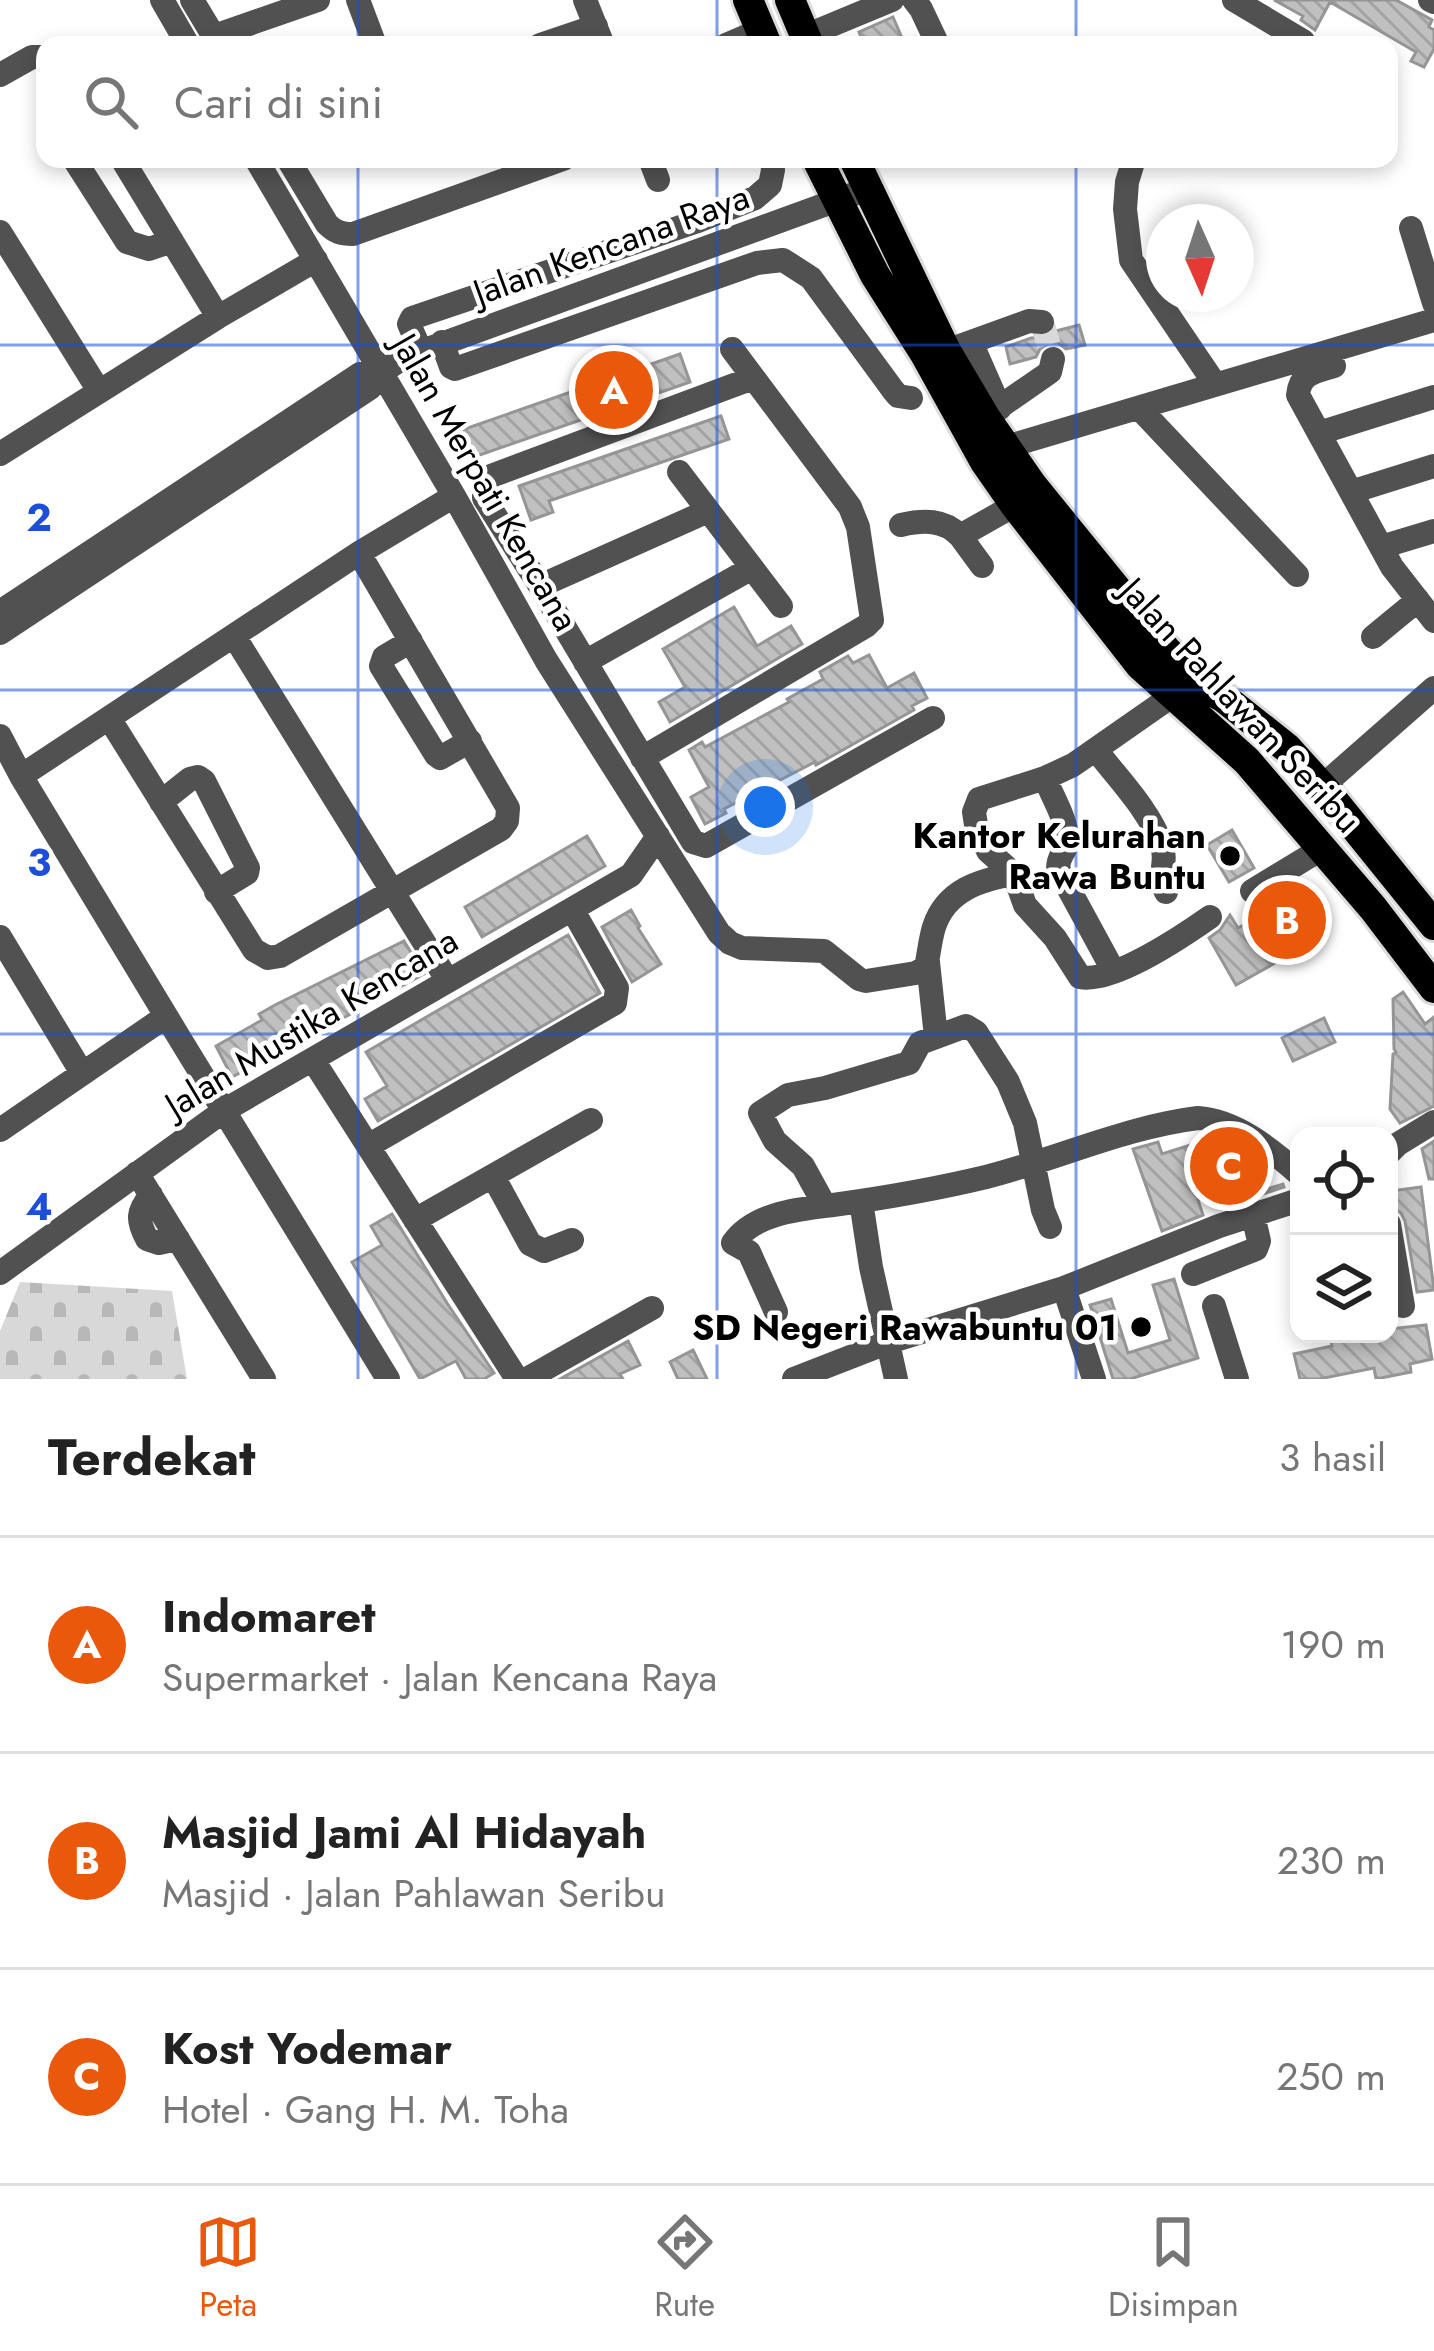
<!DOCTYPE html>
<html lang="id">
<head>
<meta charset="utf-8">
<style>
	:root { --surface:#fff; --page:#f6f6f6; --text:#222; --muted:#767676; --line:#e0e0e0; --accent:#ea580c }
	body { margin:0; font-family:Jost,sans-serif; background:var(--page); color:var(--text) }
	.controls { position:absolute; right:36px; bottom:36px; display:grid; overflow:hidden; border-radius:24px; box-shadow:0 6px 18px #0003 }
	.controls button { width:108px; height:108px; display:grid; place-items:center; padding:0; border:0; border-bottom:3px solid var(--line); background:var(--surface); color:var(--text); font:60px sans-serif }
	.compass { position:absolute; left:1146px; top:204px; width:108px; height:108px; border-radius:50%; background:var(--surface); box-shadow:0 6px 18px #0003; rotate:177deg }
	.you { position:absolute; left:765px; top:807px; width:42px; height:42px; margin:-30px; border:9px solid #fff; border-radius:50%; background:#1a73e8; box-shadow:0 0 0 18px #1a73e833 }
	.badge { display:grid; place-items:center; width:78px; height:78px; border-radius:50%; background:var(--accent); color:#fff; font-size:39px; font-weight:700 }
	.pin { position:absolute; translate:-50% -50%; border:6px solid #fff; box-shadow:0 3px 12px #0006 }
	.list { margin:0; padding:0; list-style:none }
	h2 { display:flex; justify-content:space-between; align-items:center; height:156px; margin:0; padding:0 48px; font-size:51px }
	h2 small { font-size:39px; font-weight:400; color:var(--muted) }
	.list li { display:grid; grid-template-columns:78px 1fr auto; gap:36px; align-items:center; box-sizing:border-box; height:216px; padding:0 48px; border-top:3px solid var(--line) }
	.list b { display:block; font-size:45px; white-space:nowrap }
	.list p { margin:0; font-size:39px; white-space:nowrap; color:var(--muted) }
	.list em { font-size:39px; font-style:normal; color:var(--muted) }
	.icon { flex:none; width:66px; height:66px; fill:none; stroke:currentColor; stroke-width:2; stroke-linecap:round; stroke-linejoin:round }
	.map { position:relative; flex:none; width:1434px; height:1379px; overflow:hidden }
	.search { position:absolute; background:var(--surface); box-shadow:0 6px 18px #0003; left:36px; right:36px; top:36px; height:132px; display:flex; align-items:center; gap:30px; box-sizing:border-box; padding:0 42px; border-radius:24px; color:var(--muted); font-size:45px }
	.sheet { height:804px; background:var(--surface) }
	nav { display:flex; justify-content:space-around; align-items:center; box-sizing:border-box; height:168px; border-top:3px solid var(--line); background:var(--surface); font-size:33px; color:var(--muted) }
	nav a { display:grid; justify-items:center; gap:6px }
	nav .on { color:var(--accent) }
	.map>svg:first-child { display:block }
</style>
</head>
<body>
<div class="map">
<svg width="1434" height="1379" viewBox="0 0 1434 1379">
	<defs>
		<pattern id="cemetery-stones" width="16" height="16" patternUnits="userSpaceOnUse" patternTransform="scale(3)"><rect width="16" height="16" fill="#d8d8d8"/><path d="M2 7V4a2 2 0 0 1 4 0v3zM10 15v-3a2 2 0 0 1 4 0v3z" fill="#b8b8b8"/></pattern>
		<pattern id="building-back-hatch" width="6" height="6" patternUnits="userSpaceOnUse" patternTransform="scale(3)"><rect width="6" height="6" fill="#c0c0c0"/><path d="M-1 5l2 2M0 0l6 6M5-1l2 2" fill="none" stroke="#a3a3a3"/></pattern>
	</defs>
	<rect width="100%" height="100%" fill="#fff"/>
	<!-- cemetery -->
	<path fill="url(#cemetery-stones)" d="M20,1282L172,1291L187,1379H0V1331Z"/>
	<!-- building -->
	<path fill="url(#building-back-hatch)" stroke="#959595" stroke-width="3" d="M1274,0H1396L1432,20L1429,27L1434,30V49L1424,67L1411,61L1416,52L1330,2L1315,30L1301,20L1303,16Z
		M893,17L905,45H864L859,32Z
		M1079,325L1085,345L1066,349L1058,343H1049L1040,349L1036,357L1010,364L1006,347L1031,338L1048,337L1056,331Z
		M680,354L690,382L471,458L462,430Z
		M721,416L729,439L549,501L553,512L531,520L519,486Z
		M734,607L757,646L791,626L802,644L670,722L659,702L685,687L663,649Z
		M869,655L887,688L914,673L927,698L912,706L914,710L816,765L815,762L724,809L726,813L705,824L691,797L709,787L689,750L702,742L705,747L789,702L787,699L823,679L820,672L848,656L853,663Z
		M1232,830L1254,868L1229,882L1207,845Z
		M587,836L605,866L482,937L465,907Z
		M1277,895L1316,904L1306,948L1261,938L1275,963L1236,985L1209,938L1220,930L1230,915L1238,928L1245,924L1257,945L1267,901Z
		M631,910L640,926L638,928L661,964L632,982L602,927Z
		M568,935L600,993L378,1121L365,1099L387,1086L366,1052Z
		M404,941L424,974L400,987L397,983L375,995L356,1006L358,1010L298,1042L297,1039L276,1051L277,1053L232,1077L216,1046L262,1020L259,1014L275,1005Z
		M1403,992L1425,1024L1434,1017V1106L1400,1123L1390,1109L1393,1054L1396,1052L1394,1049L1393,999Z
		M1324,1018L1335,1042L1293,1061L1282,1038Z
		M1213,1138L1216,1148L1232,1145L1245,1196L1283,1184L1284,1187L1232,1204L1222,1167L1195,1174L1202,1199L1198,1200L1203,1215L1162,1231L1133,1149L1158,1142L1162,1154Z
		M1434,1141V1179H1429L1422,1149Z
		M1421,1187L1434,1290L1417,1292L1405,1221L1401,1213L1393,1208L1391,1191Z
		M392,1214L447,1303L494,1373L484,1379H466L456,1361L420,1379L352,1262L382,1245L371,1226Z
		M1174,1279L1198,1358L1130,1379H1113L1090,1305L1111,1299L1128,1353L1170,1340L1153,1285Z
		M1426,1325L1432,1359L1410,1364L1411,1372L1376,1379L1374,1368L1319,1379H1300L1294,1354L1332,1346L1330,1338L1350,1334H1389V1329Z
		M628,1341L640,1365L620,1374L623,1379H560Z
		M693,1350L707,1379H678L670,1362Z"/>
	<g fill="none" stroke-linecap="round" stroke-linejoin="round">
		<!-- minor-tunnel -->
		<path stroke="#d9d9d9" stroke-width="24" stroke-dasharray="24 12" stroke-linecap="butt" d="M1042,322L1053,359"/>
		<defs>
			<path id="major" d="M748,0L767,45
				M790,0L809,45
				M817,159L875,275L925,354L985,462L1015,505L1140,665L1247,761L1373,908L1434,988
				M854,159L946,351L985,417L1032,485L1166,650L1203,686L1224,698L1287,748L1324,789L1434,925"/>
		</defs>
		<!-- major casing -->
		<use href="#major" stroke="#dbdbdb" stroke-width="36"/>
		<!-- minor -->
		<path stroke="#515151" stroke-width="24" d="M162,0L188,45
			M192,0L219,45
			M358,0L375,45
			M585,0L603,45
			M914,0L921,9L938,45
			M1234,0L1303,41
			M1430,0L1434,2
			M214,36L318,0
			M805,36L892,0
			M540,45L596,26
			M726,45L761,30
			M0,75L32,57H45
			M74,159L127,242L149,249L172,241
			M122,159L218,317
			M256,159L454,496L546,660L719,933L730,943L742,948L824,951L859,979L866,981L916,973L926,967C929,954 930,940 934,927C946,890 980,880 1014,874
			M288,159L327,224C335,232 341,234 353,234L563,159
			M650,159L658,180
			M1134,159L1127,182L1125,209L1131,260L1215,384
			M1411,228L1434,303
			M0,232L99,391
			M442,342L451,367L455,369L757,263L783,260L811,278L893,390L898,396L911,398
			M971,342L1000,408
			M420,349L409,324L412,318L695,222L755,198L770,185L773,170L772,159
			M946,351L1029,321L1042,322
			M1334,366C1315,372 1300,373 1298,395L1392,567L1434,621
			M753,378L491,476L484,483V498L540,586L693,842L706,846L933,718
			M1140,409L1297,575
			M985,417L1050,372L1053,359
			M1319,433L1434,397
			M1006,447L1434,320
			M0,454L218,317L316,260
			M679,472L781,606
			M1351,492L1434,466
			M901,525C923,520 944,519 960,536L1015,505
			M960,536L982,566
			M1381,547L1434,531
			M540,586L708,511
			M0,612L360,374L382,372
			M0,633L370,388L382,372L403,358L854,194
			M234,636L448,981
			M1373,637L1418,600
			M411,641L384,657L381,666L436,755L440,758L470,741
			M585,662L752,568
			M1172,696L1073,765L1045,778L979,799L974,812L976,825L988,851L1014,874L1025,905L1055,938L1080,977C1112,984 1183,936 1210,917
			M109,718L254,950L268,958L280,956L501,829L507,821L508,808L359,553
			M0,736L21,776C142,978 265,1178 388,1379
			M1097,751C1119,780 1150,811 1162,846C1168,862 1157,873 1166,892
			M642,758L866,626L872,620L858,527L850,507L732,349
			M21,776L359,553L454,496
			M1045,778C1052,796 1067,820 1067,839C1067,854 1058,853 1058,869L1114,972
			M1324,789L1335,775L1434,688
			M161,802L190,779L198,777L204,781L248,868L247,873L216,892
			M1252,891L1323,848
			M0,937L82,1073
			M928,962L936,1037
			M313,1060L517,1379
			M0,1130L165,1017
			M368,1146L615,1003L617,988L572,909
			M1389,1153L1398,1144L1434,1122
			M137,1173L264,1379
			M493,1176L530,1244L544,1251L572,1240
			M151,1195C137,1212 137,1220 147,1239L159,1243L178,1239
			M861,1201L871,1267L896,1379
			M825,1206L803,1166L775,1141L760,1113L788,1095L825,1088L909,1063L920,1043L966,1026L976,1032L1008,1082L1025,1123L1043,1210L1050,1227
			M415,1220L591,1120
			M1389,1224L1403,1306
			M0,1273L225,1110L631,875L658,836
			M1193,1274L1256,1249L1259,1241L1253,1215
			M1064,1288L1094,1379
			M1214,1306L1237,1379
			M776,1312L749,1252L733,1243C754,1213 799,1209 833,1205C884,1198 936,1189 986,1177C1057,1159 1125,1127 1198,1118C1235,1120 1272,1150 1299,1174
			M527,1379L652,1308
			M794,1379L889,1342L1064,1288L1219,1226L1299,1200"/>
		<!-- major -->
		<use href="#major" stroke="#000" stroke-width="30"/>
	</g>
	<!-- grid -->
	<path fill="none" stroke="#1d4ed8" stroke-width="3" stroke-opacity="0.55" d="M358,0V45M717,0V45M1076,0V45M358,159V1379M717,159V1379M1076,159V1379M0,345H1434M0,690H1434M0,1034H1434"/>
	<!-- markers -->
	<g fill="#000" stroke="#fff" stroke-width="4.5">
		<circle cx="1230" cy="856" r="12"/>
		<circle cx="1141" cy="1327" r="12"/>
	</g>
	<g text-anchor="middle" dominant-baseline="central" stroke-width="9" stroke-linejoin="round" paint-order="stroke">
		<!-- street labels -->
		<g font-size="36" fill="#000" stroke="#fff">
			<text transform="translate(611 244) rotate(-20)">Jalan Kencana Raya</text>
			<text transform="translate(486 482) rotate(60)">Jalan Merpati Kencana</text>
			<text transform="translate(1241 705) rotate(47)">Jalan Pahlawan Seribu</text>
			<text transform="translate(311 1022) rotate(-31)">Jalan Mustika Kencana</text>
		</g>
		<!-- poi labels -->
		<g font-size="36" font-weight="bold" fill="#000" stroke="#fff" text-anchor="end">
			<text x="1206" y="835">Kantor Kelurahan<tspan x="1206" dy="41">Rawa Buntu</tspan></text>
			<text x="1117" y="1327">SD Negeri Rawabuntu 01</text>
		</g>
	</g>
	<g font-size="39" text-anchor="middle" font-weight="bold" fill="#1d4ed8" stroke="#fff" stroke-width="9" stroke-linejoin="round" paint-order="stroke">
		<text x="39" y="531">2</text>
		<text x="39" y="876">3</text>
		<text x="39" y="1220">4</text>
	</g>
</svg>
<div class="controls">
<button><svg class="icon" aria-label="locate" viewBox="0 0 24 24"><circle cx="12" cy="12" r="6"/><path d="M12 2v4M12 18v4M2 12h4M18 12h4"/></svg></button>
<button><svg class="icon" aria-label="layers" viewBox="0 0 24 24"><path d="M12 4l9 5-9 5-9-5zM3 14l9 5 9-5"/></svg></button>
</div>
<svg class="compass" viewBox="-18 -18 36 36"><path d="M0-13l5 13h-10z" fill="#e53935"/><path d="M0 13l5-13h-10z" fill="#767676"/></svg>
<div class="you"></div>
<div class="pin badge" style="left:614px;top:390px">A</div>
<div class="pin badge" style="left:1287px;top:920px">B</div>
<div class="pin badge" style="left:1229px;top:1166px">C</div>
<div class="search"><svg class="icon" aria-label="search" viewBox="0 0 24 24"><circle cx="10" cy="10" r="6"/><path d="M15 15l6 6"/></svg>Cari di sini</div>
</div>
<section class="sheet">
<h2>Terdekat<small>3 hasil</small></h2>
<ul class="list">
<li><span class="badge">A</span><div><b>Indomaret</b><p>Supermarket · Jalan Kencana Raya</p></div><em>190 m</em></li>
<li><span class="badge">B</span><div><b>Masjid Jami Al Hidayah</b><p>Masjid · Jalan Pahlawan Seribu</p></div><em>230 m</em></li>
<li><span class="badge">C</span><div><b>Kost Yodemar</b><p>Hotel · Gang H. M. Toha</p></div><em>250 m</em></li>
</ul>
</section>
<nav>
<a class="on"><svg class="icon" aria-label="map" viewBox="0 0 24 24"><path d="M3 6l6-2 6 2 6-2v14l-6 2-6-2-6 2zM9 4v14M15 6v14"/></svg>Peta</a>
<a><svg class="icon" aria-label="directions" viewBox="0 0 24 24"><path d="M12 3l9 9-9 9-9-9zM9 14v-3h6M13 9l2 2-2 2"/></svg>Rute</a>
<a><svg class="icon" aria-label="saved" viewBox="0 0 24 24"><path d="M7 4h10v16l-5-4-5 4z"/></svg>Disimpan</a>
</nav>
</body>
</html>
